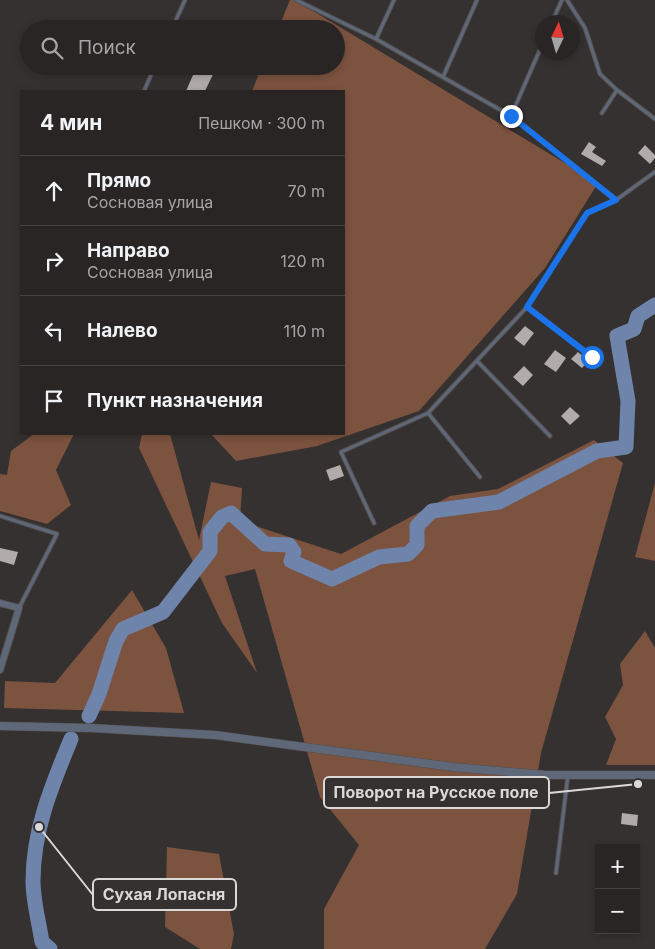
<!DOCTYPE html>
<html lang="ru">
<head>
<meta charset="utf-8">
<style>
	:root { --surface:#282524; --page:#302d2c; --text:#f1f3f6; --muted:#a5a5a6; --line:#444241 }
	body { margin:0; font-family:Inter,sans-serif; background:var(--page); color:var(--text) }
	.controls { position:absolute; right:15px; bottom:15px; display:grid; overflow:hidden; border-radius:0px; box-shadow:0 2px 8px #0003 }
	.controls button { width:45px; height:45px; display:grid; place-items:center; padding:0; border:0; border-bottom:1px solid var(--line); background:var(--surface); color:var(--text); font:25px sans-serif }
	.compass { position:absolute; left:535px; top:15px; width:45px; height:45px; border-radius:50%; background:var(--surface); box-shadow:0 2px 8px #0003; rotate:5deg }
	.stop { position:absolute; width:15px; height:15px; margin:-11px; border:4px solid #1a73e8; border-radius:50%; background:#fff }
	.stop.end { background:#1a73e8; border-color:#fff; box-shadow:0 1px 5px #0008 }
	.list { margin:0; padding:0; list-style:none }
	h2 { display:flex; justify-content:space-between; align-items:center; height:65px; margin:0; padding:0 20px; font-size:21px }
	h2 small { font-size:16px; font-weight:400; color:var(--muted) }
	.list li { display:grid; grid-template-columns:32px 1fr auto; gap:15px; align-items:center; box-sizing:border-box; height:70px; padding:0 20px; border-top:1px solid var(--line) }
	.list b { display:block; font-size:19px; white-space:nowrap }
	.list p { margin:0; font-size:16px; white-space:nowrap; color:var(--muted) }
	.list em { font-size:16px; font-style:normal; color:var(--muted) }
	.icon { flex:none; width:28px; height:28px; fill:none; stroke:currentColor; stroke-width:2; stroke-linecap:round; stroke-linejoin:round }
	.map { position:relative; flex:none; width:655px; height:949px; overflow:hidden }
	.search { position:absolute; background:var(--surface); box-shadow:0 2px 8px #0003; left:20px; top:20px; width:325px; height:55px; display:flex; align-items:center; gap:12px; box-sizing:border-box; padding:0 18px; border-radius:28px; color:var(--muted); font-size:19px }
	.panel { position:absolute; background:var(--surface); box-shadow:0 2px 8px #0003; left:20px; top:90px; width:325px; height:345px; border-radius:0px }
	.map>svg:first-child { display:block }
</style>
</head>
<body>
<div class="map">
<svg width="655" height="949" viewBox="0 0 655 949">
	<rect width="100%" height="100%" fill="#353130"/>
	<!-- forest -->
	<path fill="#7c533f" d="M290,0H295L598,183L545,268L419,411L317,446L236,461L211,434H344V91H252L262,66H336V29H278Z
		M34,434H74L56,470L71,505L47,524L0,511V474L7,475L11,451Z
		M142,434H170L199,540L211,482L242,488L240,521L341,554L450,496L498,489L594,440L623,463L541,753L517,894L485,949H324V909L359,845L320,797L255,569L225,576L257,673L222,623L139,448Z
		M655,483V561L635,557Z
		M132,590L166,648L184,713L4,708L5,681L55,683Z
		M645,631L655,648V765H606L616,739L605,717L623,685L620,664Z
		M167,847L219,854L234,934L231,949H200L165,927Z"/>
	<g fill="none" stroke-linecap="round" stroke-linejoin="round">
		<!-- river -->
		<path stroke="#6f84aa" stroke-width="15" d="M89,716L99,694L116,641L123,629L163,612L210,551V532L222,517L231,513L265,544L289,545L294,552L291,561L332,579L379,557L408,554L417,545V526L432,511L499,502L597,451L626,447L628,401L617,336L634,329L638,316L655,305
			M50,949L42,942C39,922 33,901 33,881C33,830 52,785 71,739"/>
	</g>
	<!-- building -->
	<path fill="#b1acaa" d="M197,66H217L205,91H186Z
		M589,142L596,147L592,152L606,161L602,166L581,154Z
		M645,145L655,155V158L650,164L638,153Z
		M525,326L534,333L524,346L514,338Z
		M555,350L566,358L556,372L544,364Z
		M578,352L588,361L582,368L571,359Z
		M524,366L533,375L523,386L513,377Z
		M570,407L580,416L570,425L561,416Z
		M340,465L344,476L330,481L326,470Z
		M0,548L18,552L14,565L0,561Z
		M622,813L638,815L637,826L621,824Z"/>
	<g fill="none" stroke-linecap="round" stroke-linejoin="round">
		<defs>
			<path id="service" d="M296,0L376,39L511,116L616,200
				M567,0L585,28L600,74L617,90L655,119
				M552,22L562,0
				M172,29L185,0
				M376,39L394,0
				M443,77L477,0
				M144,91L155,66
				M602,113L617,90
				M511,116L542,45
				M527,307L592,357
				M478,362L550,436
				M428,413L480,477
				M0,516L57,534L19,608
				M374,523L341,452L428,413L527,307L587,213L616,200L655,172
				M556,873L568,775"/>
			<path id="minor" d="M0,603L19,608L0,670"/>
			<path id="tertiary" d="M0,726L91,728L215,735L453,767L546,775H655"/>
		</defs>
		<!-- service casing -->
		<use href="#service" stroke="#534f4e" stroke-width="5"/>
		<!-- minor casing -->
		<use href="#minor" stroke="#534f4e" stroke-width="8"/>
		<!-- tertiary casing -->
		<use href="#tertiary" stroke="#534f4e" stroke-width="9"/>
		<!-- service -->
		<use href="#service" stroke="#5f6878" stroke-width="3"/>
		<!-- minor -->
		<use href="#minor" stroke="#5f6878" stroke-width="6"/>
		<!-- tertiary -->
		<use href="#tertiary" stroke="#5f6878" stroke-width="8"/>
	</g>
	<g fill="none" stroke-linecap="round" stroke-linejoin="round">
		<!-- route -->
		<path stroke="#1a73e8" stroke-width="6" d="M511,116L616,200L587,213L527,307L592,357"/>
	</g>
	<!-- callouts -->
	<path fill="none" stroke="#dbd9d8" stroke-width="2" d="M638 784L549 793M39 827L93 895"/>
	<g fill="#dbd9d8" stroke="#353130" stroke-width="2">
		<circle cx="638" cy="784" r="5"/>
		<circle cx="39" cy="827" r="5"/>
	</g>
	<g fill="#353130" stroke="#dbd9d8" stroke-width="2">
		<rect x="324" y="777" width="225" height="31" rx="5"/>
		<rect x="93" y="879" width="143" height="31" rx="5"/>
	</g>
	<g font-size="16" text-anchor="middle" font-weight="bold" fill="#dbd9d8">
		<text x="436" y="798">Поворот на Русское поле</text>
		<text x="164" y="900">Сухая Лопасня</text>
	</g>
</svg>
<div class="controls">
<button>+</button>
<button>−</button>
</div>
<svg class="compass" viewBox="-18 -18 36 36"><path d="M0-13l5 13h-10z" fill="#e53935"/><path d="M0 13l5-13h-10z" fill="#a5a5a6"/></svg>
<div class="stop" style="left:592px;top:357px"></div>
<div class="stop end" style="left:511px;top:116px"></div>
<div class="search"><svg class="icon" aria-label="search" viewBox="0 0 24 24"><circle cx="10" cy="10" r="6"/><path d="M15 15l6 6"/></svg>Поиск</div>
<section class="panel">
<h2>4 мин<small>Пешком · 300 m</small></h2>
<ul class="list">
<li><svg class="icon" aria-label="ahead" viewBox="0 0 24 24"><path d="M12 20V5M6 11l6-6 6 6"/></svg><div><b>Прямо</b><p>Сосновая улица</p></div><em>70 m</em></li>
<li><svg class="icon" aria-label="right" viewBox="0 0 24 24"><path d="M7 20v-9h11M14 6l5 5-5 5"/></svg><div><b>Направо</b><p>Сосновая улица</p></div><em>120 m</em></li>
<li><svg class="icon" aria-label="left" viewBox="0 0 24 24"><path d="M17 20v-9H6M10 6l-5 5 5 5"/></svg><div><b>Налево</b></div><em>110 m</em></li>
<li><svg class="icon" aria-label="arrive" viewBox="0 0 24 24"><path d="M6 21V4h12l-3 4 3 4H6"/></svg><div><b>Пункт назначения</b></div></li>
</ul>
</section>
</div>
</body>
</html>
